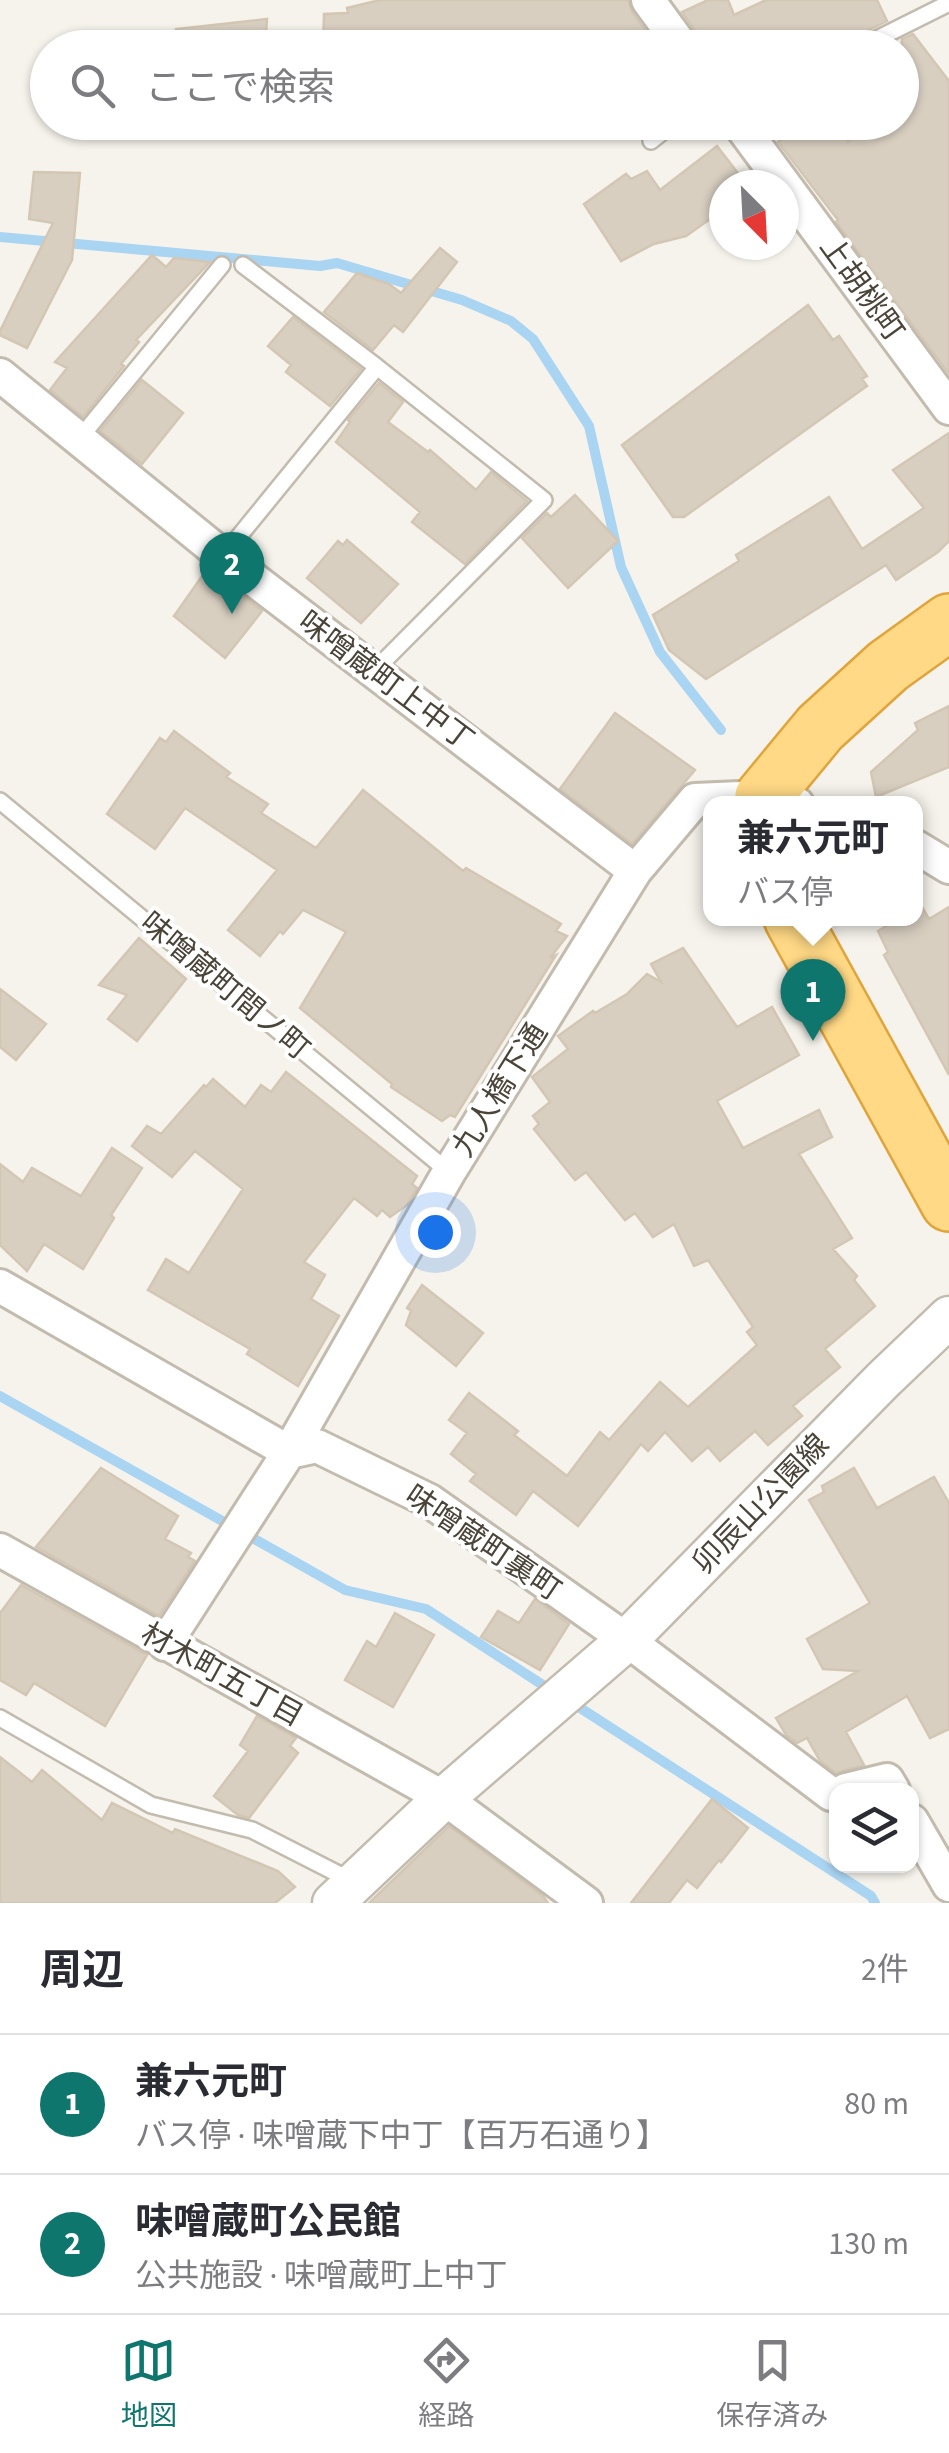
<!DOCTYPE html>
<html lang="ja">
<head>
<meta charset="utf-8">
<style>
	:root { --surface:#fff; --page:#f7f7f7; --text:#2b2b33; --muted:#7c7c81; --line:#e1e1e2; --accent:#0f766e }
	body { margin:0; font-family:"Source Sans 3","Noto Sans JP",sans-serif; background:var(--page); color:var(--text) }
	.controls { position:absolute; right:30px; bottom:30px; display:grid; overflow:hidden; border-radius:20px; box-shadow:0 2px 8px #0004 }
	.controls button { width:90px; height:90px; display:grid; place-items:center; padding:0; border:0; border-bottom:2px solid var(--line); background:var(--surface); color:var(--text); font:50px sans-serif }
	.compass { position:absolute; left:709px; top:170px; width:90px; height:90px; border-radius:50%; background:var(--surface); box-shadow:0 2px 8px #0004; rotate:156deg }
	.you { position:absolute; left:435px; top:1232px; width:35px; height:35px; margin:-25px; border:8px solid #fff; border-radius:50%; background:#1a73e8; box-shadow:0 0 0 15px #1a73e833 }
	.badge { display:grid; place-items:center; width:65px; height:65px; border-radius:50%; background:var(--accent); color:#fff; font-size:32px; font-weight:700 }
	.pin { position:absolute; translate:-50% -82px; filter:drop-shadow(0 2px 5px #0008) }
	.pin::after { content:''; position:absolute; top:52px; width:35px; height:30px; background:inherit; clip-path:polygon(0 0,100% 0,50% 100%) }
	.popup { position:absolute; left:703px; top:796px; width:220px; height:130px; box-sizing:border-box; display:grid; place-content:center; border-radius:20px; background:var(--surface); filter:drop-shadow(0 2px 8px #0005); font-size:32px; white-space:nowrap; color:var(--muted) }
	.popup b { font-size:38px; color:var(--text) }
	.popup::after { content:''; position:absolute; left:50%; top:100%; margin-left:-20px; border:20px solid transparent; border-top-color:var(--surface) }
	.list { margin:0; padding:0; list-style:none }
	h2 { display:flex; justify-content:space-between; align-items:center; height:130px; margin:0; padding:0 40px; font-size:42px }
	h2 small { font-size:32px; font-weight:400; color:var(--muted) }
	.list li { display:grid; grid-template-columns:65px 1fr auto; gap:30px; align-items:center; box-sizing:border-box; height:140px; padding:0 40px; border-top:2px solid var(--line) }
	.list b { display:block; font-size:38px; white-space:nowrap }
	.list p { margin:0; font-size:32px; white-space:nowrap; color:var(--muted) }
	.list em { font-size:32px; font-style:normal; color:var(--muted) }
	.icon { flex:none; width:55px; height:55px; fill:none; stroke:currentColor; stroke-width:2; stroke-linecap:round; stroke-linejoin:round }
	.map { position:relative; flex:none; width:949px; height:1903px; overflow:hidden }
	.search { position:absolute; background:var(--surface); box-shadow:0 2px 8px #0004; left:30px; right:30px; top:30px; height:110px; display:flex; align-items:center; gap:25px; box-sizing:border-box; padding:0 35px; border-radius:55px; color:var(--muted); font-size:38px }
	.sheet { height:410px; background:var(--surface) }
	nav { display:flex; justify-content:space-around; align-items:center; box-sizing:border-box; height:140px; border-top:2px solid var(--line); background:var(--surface); font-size:28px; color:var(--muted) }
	nav a { display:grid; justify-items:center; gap:5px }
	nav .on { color:var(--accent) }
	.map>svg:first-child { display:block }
</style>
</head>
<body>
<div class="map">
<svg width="949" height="1903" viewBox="0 0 949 1903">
	<rect width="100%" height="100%" fill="#f6f3ec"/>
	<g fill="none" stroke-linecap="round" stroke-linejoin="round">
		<!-- stream -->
		<path stroke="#a9d4f2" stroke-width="10" d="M0,237L320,266L337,263L462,300L511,321L533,339L589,426L621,567L660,652L721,730
			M0,1396L345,1590L426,1609L552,1691
			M571,1702L871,1896L875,1903"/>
	</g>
	<!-- building -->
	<path fill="#d8cfc1" stroke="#d3c7b4" stroke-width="2.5" d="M380,0H628L632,12L658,48H323L324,14L348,13L347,8Z
		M708,0H728L734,15L766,0H877L887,21L853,38L848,48H703L699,36L682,12Z
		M267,19L265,48H177L176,29Z
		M913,34L949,81V374L836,222L838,220L778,142L800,122H839L848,142L872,122H902V39Z
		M717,146L747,185H724V209L686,236L654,244L621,261L584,204L626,174L631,179L647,171L660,190Z
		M34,172L80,173L72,260L27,348L0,335V331L53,223L29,219Z
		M440,248L457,262L403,332L394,325L373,350L324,312L357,273L389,284L401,293Z
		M152,255L166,267L174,258L210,262L136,340L139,342L121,364L124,366L83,417L50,390L67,368L55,362Z
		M808,305L833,340L839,336L867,376L862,379L867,386L684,517H673L622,445Z
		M293,317L361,369L330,406L286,372L291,365L268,346Z
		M142,380L183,413L142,464L100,431Z
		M379,383L403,402L388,422L428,452L430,450L476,490L491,472L527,501L465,564L412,522L420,512L336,442L350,422L348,420Z
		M949,433V541L938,552L896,580L886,565L706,679L669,650L653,615L739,561L736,555L829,497L862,549L924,508L893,470Z
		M575,495L618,541L568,588L522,538L547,513L551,517Z
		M347,540L398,584L361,623L307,578L338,541L343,545Z
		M207,569L262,611L225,658L174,616Z
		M949,706V767L876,797L871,772L918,730L915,723Z
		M615,713L695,770L632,844L560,789Z
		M174,731L230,773L226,777L268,804L261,813L316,848L363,790L463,871L466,868L561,924L556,931L567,936L550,958L556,955L455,1117L450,1115L442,1121L391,1087L392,1084L300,1008L346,932L303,910L283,934L280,931L260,956L228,930L277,870L185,808L155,849L107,814L160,738L166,742Z
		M922,907L929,919L949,907V1075L884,955L888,952L878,931L900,918H916V910Z
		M139,938L186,979L137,1041L108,1019L127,995L99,985Z
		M683,948L737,1027L772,1007L799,1055L717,1101L743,1148L819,1110L832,1137L799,1154L852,1238L833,1249L857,1276L854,1280L875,1306L825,1349L840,1367L793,1406L802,1416L768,1445L755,1431L720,1461L708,1447L692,1461L665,1432L648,1451L641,1444L578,1526L533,1491L516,1515L470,1481L476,1474L451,1454L467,1433L449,1420L469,1393L518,1431L514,1435L567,1476L600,1432L609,1440L660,1382L688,1407L757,1345L747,1332L753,1327L708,1260L694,1266L674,1224L653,1237L635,1213L625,1220L586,1172L575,1180L534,1129L539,1124L533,1116L550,1102L532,1077L568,1049L558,1036L593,1011L595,1013L627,994L647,974L661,982L651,964Z
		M0,989L46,1024L16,1060L0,1047Z
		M286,1072L417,1176L412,1184L417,1188L407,1205L390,1217L382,1210L377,1216L354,1198L304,1262L325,1275L311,1299L339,1316L298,1386L247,1354L250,1349L148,1290L166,1259L189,1273L243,1189L195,1151L172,1177L132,1146L147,1126L161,1134L204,1085L206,1087L213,1079L245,1107L261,1085L271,1092Z
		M112,1148L142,1168L111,1215L114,1218L83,1269L44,1244L27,1271L0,1245V1164L23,1182L32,1168L81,1196Z
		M422,1285L483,1333L456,1366L406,1325L411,1311L407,1308Z
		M101,1468L178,1516L165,1539L191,1553L188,1557L195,1561L159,1616L36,1547Z
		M854,1468L877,1508L934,1477L949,1503V1729L930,1738L907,1696L846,1732L864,1765L836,1773L820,1761L807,1738L797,1743L786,1735L776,1718L858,1671L823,1669L807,1639L870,1603L809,1500L824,1492L822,1486Z
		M21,1585L147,1655L105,1726L34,1683L26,1695L0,1680V1613Z
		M535,1599L569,1624L540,1670L481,1637L498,1611L519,1623Z
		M395,1613L434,1635L393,1707L345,1680L367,1641L376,1647Z
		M257,1716L296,1738L290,1746L298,1753L249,1818L238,1815L214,1796L248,1751L240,1745Z
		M0,1757L32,1782L42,1770L102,1820L112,1803L173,1833L175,1829L278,1871L295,1887L275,1903H0Z
		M712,1799L748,1828L721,1862L719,1860L697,1888L687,1880L669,1903H631Z
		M449,1826L543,1896L548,1903H369Z"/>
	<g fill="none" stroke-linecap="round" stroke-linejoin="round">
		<defs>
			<path id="service" d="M859,48L949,3
				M651,141L675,122
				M243,265L377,367
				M79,439L222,265
				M223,556L377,367L544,500L373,672
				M0,801L449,1172
				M0,1718L151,1805L252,1830L352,1881"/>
			<path id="minor" d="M648,0L683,48
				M738,122L949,408
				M0,375L223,556L635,871
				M916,847L949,867
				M0,1286L289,1452L317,1446L430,1501L627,1640L831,1794L836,1793
				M0,1550L444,1798L586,1903
				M165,1644L289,1452L449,1172L635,871L695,800L763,797L797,804
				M846,1790L887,1780L893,1790
				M912,1821L949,1885"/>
			<path id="tertiary" d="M333,1903L444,1798L627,1640L883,1380L949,1317"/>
			<path id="trunk" d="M765,804L763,797L820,728L888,666L949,622
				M792,918L949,1203"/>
		</defs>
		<!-- service casing -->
		<use href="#service" stroke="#c2bbae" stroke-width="20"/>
		<!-- minor casing -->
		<use href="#minor" stroke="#c2bbae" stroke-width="38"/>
		<!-- tertiary casing -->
		<use href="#tertiary" stroke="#c2bbae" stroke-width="45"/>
		<!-- trunk casing -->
		<use href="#trunk" stroke="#e0a43c" stroke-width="60"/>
		<!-- service -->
		<use href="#service" stroke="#fff" stroke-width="15"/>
		<!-- minor -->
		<use href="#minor" stroke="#fff" stroke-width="32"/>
		<!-- tertiary -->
		<use href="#tertiary" stroke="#fff" stroke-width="40"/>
		<!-- trunk -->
		<use href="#trunk" stroke="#ffd985" stroke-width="55"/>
	</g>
	<g text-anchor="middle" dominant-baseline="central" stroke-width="8" stroke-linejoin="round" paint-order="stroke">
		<!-- street labels -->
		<g font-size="30" fill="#4b4439" stroke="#fff">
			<text transform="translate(862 289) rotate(54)">上胡桃町</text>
			<text transform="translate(386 681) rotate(37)">味噌蔵町上中丁</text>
			<text transform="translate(225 986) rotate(40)">味噌蔵町間ノ町</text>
			<text transform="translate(500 1090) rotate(-58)">九人橋下通</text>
			<text transform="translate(761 1504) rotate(-46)">卯辰山公園線</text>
			<text transform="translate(483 1543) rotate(34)">味噌蔵町裏町</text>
			<text transform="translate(222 1675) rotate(29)">材木町五丁目</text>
		</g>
	</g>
</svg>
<div class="controls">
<button><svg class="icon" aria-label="layers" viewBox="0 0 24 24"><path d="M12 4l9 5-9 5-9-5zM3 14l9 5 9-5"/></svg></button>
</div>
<svg class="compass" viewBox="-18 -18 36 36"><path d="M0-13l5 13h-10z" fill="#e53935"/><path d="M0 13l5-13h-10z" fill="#7c7c81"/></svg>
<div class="you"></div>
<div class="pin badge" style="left:813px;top:1041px">1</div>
<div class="popup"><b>兼六元町</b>バス停</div>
<div class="pin badge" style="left:232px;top:614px">2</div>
<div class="search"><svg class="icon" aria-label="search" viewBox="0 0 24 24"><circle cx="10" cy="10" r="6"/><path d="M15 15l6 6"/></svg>ここで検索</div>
</div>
<section class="sheet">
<h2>周辺<small>2件</small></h2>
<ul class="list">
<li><span class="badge">1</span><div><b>兼六元町</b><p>バス停 · 味噌蔵下中丁【百万石通り】</p></div><em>80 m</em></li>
<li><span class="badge">2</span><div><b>味噌蔵町公民館</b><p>公共施設 · 味噌蔵町上中丁</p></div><em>130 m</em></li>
</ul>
</section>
<nav>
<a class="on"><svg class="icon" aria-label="map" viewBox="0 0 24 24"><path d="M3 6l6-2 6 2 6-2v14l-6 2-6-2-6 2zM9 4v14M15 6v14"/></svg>地図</a>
<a><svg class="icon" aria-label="directions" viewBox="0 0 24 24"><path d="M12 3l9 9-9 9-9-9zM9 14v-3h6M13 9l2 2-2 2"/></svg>経路</a>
<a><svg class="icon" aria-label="saved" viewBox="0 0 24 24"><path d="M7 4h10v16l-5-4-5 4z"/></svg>保存済み</a>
</nav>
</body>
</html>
